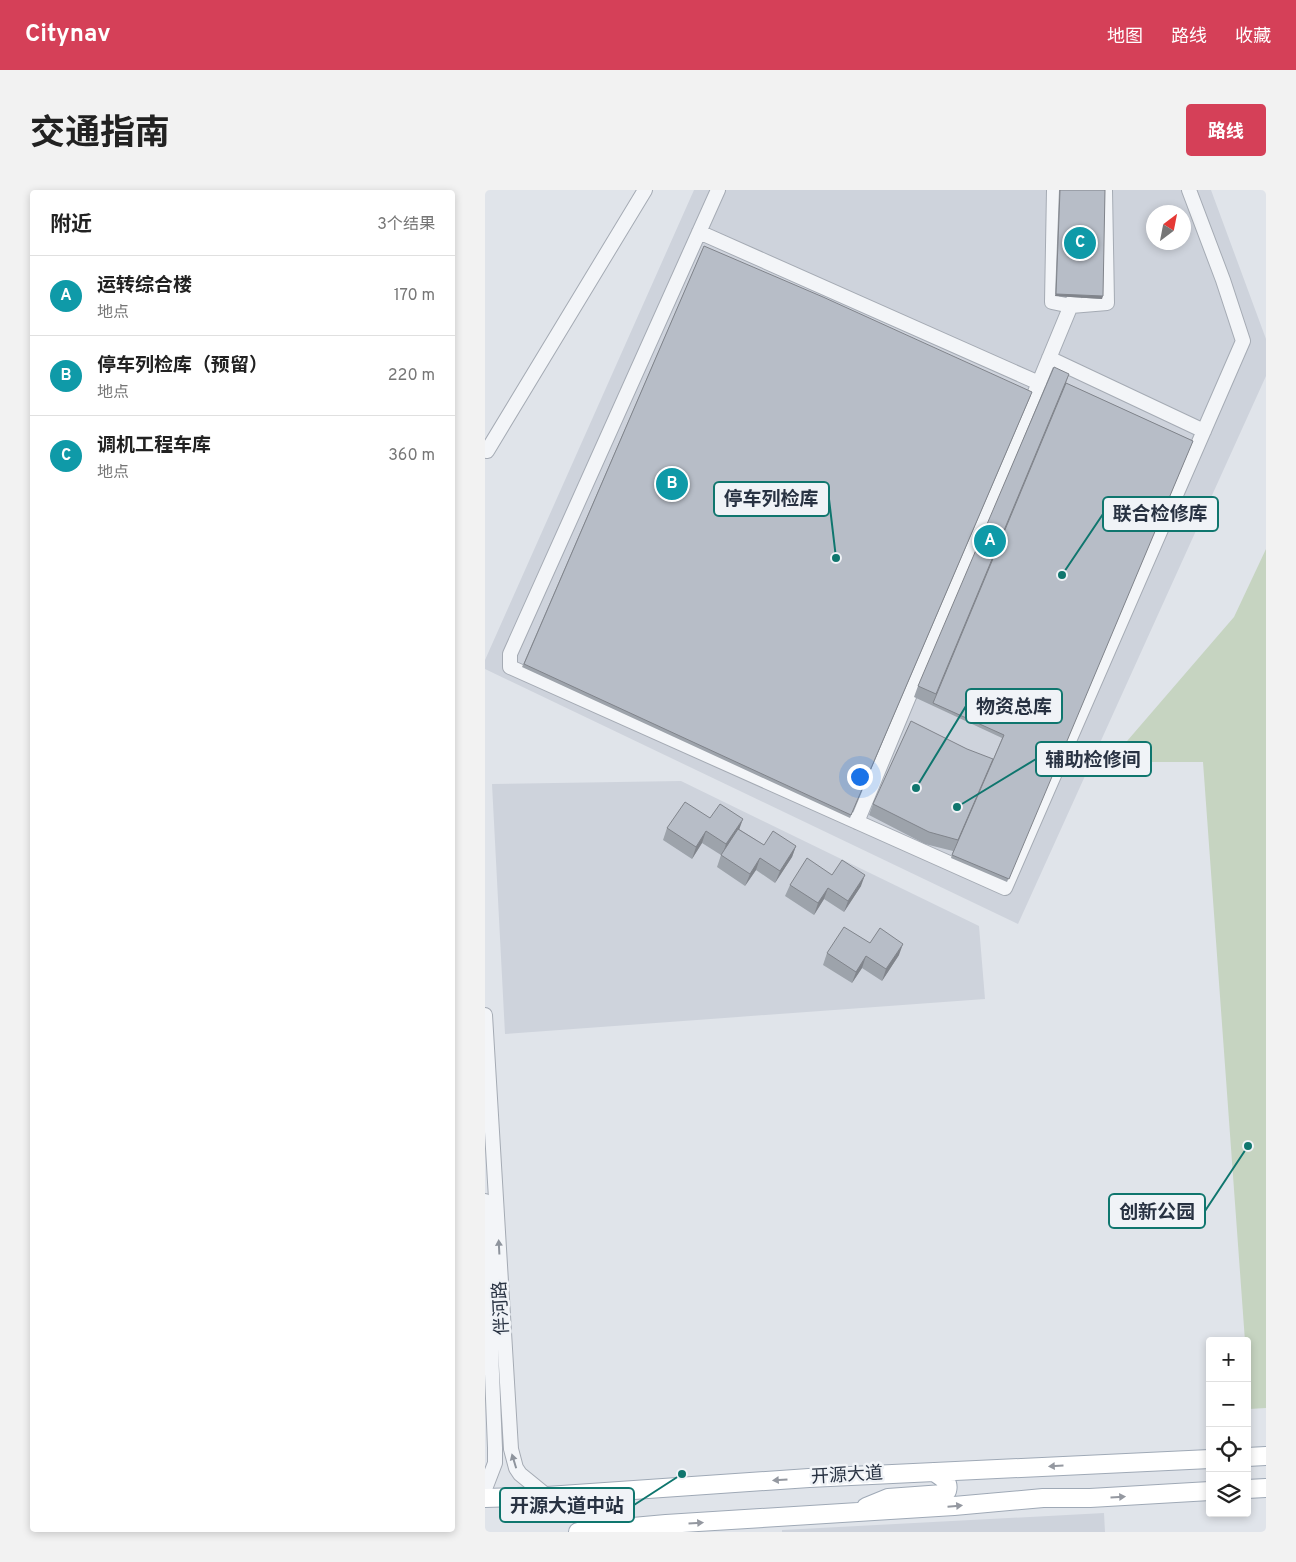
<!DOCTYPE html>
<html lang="zh">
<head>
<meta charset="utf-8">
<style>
	:root { --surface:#fff; --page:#f2f2f2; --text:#222; --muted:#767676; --line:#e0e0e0; --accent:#d54058 }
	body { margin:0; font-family:Overpass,"Noto Sans SC",sans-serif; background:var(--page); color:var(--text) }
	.controls { position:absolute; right:15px; bottom:15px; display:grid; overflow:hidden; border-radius:5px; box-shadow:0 2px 8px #0003 }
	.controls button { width:45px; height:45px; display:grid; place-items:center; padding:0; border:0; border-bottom:1px solid var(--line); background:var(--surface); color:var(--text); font:25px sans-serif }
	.compass { position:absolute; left:661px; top:15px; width:45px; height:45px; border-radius:50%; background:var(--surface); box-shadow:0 2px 8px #0003; rotate:32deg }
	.you { position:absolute; left:374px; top:586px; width:18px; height:18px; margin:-12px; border:4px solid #fff; border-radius:50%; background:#1a73e8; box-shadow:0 0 0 8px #1a73e833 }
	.badge { display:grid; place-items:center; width:32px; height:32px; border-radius:50%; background:var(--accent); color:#fff; font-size:16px; font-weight:700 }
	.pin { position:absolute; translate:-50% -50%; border:2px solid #fff; box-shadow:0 1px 5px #0006 }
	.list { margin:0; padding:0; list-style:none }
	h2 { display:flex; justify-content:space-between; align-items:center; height:65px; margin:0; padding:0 20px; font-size:21px }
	h2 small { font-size:16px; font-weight:400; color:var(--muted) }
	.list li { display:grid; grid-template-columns:32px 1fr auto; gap:15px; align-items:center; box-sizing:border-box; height:80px; padding:0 20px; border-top:1px solid var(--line) }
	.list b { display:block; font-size:19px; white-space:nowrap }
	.list p { margin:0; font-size:16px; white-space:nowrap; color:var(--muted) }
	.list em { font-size:16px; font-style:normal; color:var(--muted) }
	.icon { flex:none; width:28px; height:28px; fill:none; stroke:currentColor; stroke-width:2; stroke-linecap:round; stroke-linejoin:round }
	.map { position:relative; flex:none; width:781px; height:1342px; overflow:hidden; border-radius:5px }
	header { display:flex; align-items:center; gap:30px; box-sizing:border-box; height:70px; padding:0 25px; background:var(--accent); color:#fff }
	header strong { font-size:24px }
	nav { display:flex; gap:28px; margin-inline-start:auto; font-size:18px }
	.intro { display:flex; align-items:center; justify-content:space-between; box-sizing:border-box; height:120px; padding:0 30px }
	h1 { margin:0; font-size:35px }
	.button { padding:12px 22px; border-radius:5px; background:var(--accent); color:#fff; font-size:18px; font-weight:700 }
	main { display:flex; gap:30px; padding:0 30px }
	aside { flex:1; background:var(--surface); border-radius:5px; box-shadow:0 2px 8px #0003 }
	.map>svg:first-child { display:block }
</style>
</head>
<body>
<header>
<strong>Citynav</strong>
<nav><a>地图</a><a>路线</a><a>收藏</a></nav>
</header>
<div class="intro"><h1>交通指南</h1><a class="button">路线</a></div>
<main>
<aside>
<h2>附近<small>3个结果</small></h2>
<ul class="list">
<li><span class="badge" style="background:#0f9aa8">A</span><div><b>运转综合楼</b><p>地点</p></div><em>170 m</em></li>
<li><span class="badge" style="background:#0f9aa8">B</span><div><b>停车列检库（预留）</b><p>地点</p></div><em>220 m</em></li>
<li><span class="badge" style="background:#0f9aa8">C</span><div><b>调机工程车库</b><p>地点</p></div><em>360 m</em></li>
</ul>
</aside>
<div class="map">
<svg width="781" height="1342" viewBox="0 0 781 1342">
	<rect width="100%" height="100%" fill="#e0e4ea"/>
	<!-- built -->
	<path fill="#ced3dc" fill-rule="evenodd" d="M209,0H726L781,149V186L533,734L0,479V470ZM668,22H698V52H668Z
		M196,591L494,736L500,809L20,844L7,594Z
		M619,1323L620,1342H297V1340Z"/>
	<!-- green -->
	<path fill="#c6d4c1" d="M781,359V1218L764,1219L762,1151H760L718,572H624L749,427Z"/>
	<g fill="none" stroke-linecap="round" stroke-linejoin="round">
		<defs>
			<path id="minor" d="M233,0L25,464V477L520,698L758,151L738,90L704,0
				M569,0L567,112L586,116L622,113L620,0
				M214,42L554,193
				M564,168L719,241
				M2,261L160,0
				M372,632L589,108
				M0,825L26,1259L31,1278L35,1284L62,1306
				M0,1011L10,1258V1273L0,1299"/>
			<path id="major" d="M762,1267L781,1266
				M762,1299L781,1298
				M0,1308L62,1306L324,1288L725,1269
				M381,1317L403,1308L458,1304L462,1301C465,1291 456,1287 449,1282
				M93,1342L181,1334L469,1316L558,1308H605L725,1301"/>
		</defs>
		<!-- minor casing -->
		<use href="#minor" stroke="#a5abb4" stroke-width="16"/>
		<!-- major casing -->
		<use href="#major" stroke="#9fa9b6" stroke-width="20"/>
		<!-- minor -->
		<use href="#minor" stroke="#f3f5f8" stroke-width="14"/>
		<!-- major -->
		<use href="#major" stroke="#fff" stroke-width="18"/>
	</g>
	<!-- wall -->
	<path fill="#9da3ab" d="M574,0H620L617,109L570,106Z
		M219,56L546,205L365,628L37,477Z
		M584,184L581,193L708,251L522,692L466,668L468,661L440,654L384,625L388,614L504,579L517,548L429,507L433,496Z
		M225,628L254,639L279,655L311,656L307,667L290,693L271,680L260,696L232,677L236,665L217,653L207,669L178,650L182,638Z
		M347,685L376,696L359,722L339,709L329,725L300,706L305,695Z
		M385,753L414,765L397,791L377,778L367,793L338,775L342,763Z"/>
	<!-- shaded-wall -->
	<path fill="#80848b" d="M571,104L618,106L617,109L570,106Z
		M258,629L254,640L237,666L241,654Z
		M221,641L217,653L207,669L211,657Z
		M311,656L307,667L290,693L295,681Z
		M275,668L271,680L260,696L265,684Z
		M380,685L376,696L359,722L363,711Z
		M343,698L339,709L329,725L333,713Z
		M418,754L414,765L397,791L401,779Z
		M381,766L377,778L367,793L371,782Z"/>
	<!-- building -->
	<path fill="#b7bdc7" stroke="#80848b" d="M575,0H620L618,106L571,104Z
		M219,56L338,107L547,202L366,625L39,474Z
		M569,177L584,184L451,504L433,496Z
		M581,193L708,251L524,689L467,665L519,545L448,513Z
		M426,531L482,559L508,569L473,650L444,642L388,614Z
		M200,612L225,628L235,614L258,629L241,654L221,641L211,657L182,638Z
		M253,639L279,655L288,641L311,656L295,681L275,668L265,684L236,665Z
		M322,668L347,685L357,670L380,685L363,711L343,698L333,713L305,695Z
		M359,737L385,753L395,738L418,754L401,779L381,766L371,782L342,763Z"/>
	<!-- one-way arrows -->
	<defs><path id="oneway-solid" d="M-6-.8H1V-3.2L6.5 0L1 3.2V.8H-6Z" transform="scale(1.25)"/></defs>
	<g fill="#8e949d">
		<use href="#oneway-solid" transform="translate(14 1057) rotate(-93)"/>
		<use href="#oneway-solid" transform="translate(29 1271) rotate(-107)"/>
	</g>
	<g fill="#9498a0">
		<use href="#oneway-solid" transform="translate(571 1276) rotate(177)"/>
		<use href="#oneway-solid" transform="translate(295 1290) rotate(176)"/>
		<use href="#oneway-solid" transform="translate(633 1307) rotate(-3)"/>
		<use href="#oneway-solid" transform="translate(470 1316) rotate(-5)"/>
		<use href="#oneway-solid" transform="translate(211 1333) rotate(-4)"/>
	</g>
	<g text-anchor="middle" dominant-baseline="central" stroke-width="5" stroke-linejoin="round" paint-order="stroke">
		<!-- street labels -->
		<g font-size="18" fill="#283242" stroke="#f0f3f7">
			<text transform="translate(17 1118) rotate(-93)">伴河路</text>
			<text transform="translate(362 1286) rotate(-3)">开源大道</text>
		</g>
	</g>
	<!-- callouts -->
	<path fill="none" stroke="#0f766e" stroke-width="2" d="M351 368L344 309M577 385L618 324M431 598L481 516M472 617L551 569M763 956L720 1021M197 1284L149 1315"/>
	<g fill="#0f766e" stroke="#f0f3f7" stroke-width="2">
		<circle cx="351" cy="368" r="5"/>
		<circle cx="577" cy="385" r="5"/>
		<circle cx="431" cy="598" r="5"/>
		<circle cx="472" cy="617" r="5"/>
		<circle cx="763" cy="956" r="5"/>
		<circle cx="197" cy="1284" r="5"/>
	</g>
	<g fill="#f0f3f7" stroke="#0f766e" stroke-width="2">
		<rect x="229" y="292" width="115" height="34" rx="5"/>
		<rect x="618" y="307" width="115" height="34" rx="5"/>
		<rect x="481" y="499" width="96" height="34" rx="5"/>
		<rect x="551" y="552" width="115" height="34" rx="5"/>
		<rect x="624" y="1004" width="96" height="34" rx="5"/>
		<rect x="15" y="1298" width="134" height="34" rx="5"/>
	</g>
	<g font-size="19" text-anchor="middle" font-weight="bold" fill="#283242">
		<text x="286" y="315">停车列检库</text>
		<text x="675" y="330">联合检修库</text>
		<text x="529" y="523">物资总库</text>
		<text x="608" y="576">辅助检修间</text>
		<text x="672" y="1028">创新公园</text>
		<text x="82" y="1322">开源大道中站</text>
	</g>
</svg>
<div class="controls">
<button>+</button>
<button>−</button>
<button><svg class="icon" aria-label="locate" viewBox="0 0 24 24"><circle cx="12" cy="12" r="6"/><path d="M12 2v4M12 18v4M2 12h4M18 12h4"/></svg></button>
<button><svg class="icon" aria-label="layers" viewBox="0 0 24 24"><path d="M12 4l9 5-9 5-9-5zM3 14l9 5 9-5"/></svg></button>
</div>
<svg class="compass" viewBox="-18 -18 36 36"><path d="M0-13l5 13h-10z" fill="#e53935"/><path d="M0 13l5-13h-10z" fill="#767676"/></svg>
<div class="you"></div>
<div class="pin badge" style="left:505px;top:351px;background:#0f9aa8">A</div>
<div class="pin badge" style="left:187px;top:294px;background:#0f9aa8">B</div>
<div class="pin badge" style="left:595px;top:53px;background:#0f9aa8">C</div>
</div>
</main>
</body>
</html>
